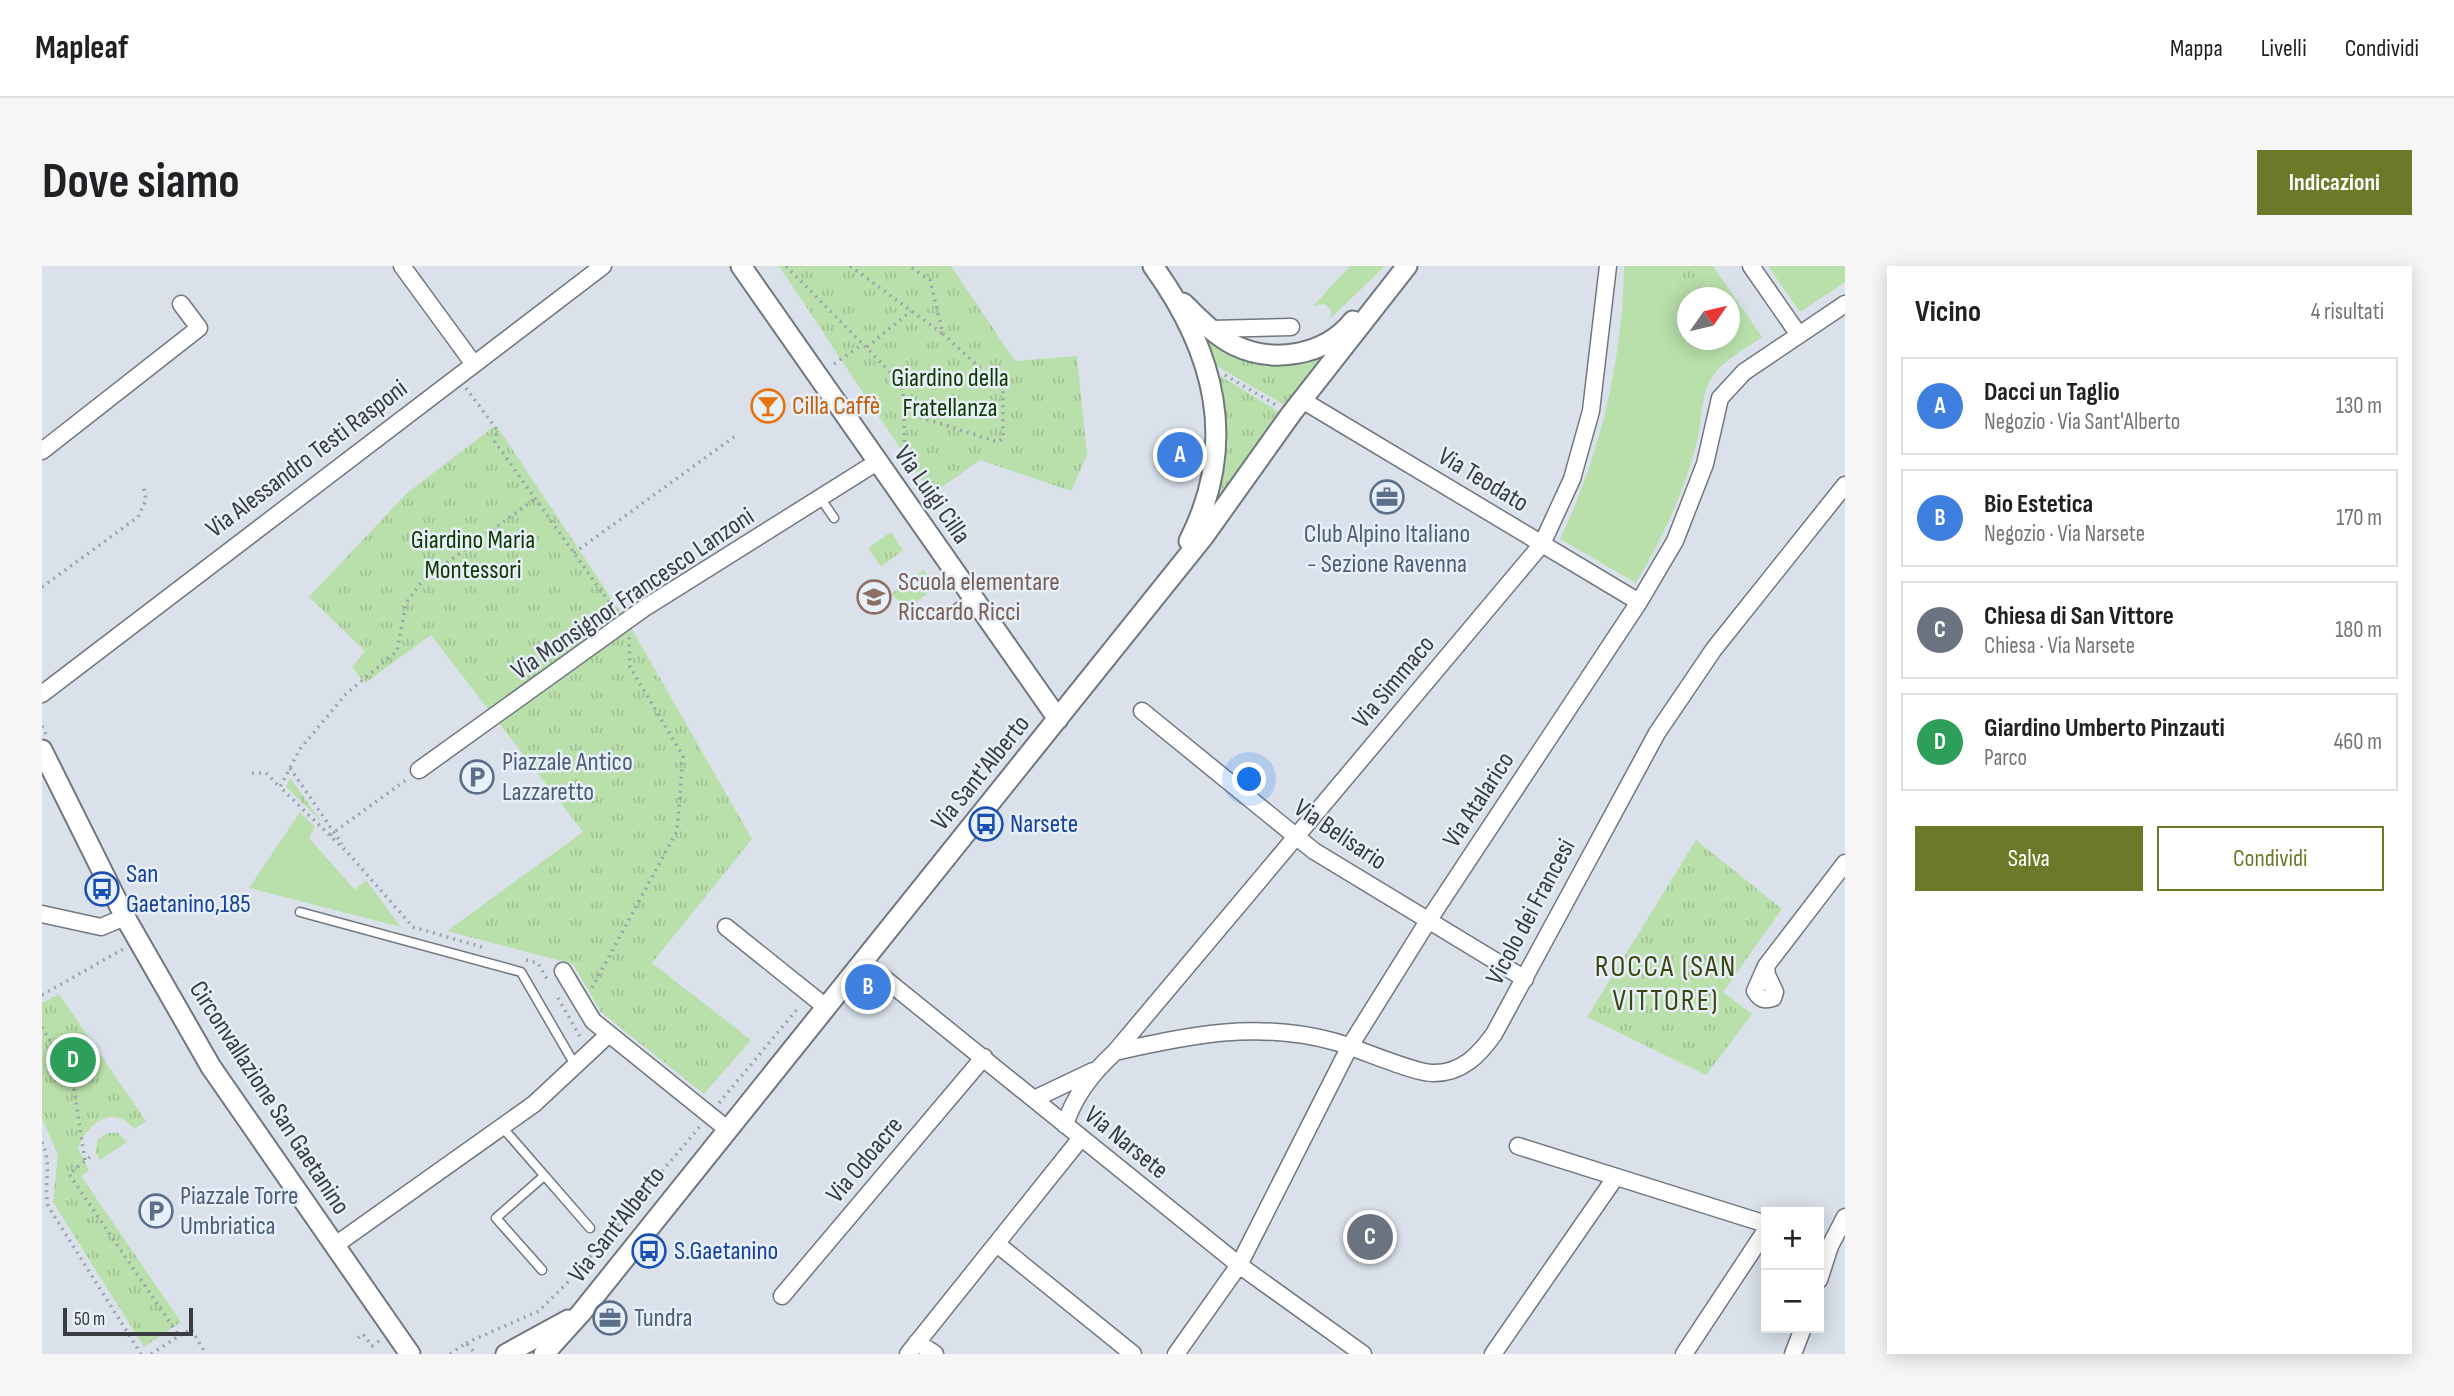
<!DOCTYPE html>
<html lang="it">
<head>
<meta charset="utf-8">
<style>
	:root { --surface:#fff; --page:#f6f6f6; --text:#202124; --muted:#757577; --line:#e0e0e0; --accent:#6b7a28 }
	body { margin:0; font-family:"Sofia Sans Condensed",sans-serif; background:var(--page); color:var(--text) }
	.controls { position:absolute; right:21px; bottom:21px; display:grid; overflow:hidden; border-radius:0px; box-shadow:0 4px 18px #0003 }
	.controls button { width:63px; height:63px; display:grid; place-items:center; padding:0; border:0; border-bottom:2px solid var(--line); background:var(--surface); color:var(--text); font:35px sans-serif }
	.compass { position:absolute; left:1635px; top:21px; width:63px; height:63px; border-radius:50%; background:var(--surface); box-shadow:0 4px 18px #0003; rotate:56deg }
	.scale { position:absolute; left:21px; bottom:18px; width:130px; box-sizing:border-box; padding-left:7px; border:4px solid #383b3f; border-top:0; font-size:19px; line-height:24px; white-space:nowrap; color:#383b3f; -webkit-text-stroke:5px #e7eff8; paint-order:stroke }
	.you { position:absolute; left:1208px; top:514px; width:24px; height:24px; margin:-18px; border:5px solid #fff; border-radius:50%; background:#1a73e8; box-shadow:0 0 0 10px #1a73e833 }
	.badge { display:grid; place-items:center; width:46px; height:46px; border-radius:50%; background:var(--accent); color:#fff; font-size:23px; font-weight:700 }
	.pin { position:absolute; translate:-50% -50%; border:4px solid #fff; box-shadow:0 2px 7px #0006 }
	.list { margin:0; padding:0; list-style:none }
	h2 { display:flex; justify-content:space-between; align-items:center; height:91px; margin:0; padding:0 28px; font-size:30px }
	h2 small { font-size:23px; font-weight:400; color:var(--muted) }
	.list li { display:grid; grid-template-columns:46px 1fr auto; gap:21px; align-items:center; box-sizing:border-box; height:98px; margin:0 14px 14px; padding:0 14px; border:2px solid var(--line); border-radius:0px }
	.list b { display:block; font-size:26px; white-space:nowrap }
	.list p { margin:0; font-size:23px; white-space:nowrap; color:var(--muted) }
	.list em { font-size:23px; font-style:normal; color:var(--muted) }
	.actions { display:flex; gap:14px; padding:21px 28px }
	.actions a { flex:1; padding:16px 0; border:2px solid var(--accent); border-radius:0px; text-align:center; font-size:24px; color:var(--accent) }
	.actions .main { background:var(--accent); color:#fff }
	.map { position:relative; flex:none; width:1803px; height:1088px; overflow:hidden; border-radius:0px }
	header { display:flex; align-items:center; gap:42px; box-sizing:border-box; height:98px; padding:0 35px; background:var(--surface); border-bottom:2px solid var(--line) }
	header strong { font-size:33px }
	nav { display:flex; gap:38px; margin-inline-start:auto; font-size:24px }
	.intro { display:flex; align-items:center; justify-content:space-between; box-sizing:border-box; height:168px; padding:0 42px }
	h1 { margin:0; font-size:49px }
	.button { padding:18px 32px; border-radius:0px; background:var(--accent); color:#fff; font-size:24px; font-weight:700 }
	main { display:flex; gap:42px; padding:0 42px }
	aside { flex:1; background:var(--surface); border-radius:0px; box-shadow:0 4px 18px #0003 }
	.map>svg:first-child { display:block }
</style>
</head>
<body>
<header>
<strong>Mapleaf</strong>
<nav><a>Mappa</a><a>Livelli</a><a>Condividi</a></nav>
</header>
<div class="intro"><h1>Dove siamo</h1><a class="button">Indicazioni</a></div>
<main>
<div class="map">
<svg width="1803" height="1088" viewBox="0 0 1803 1088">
	<defs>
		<pattern id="grass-tufts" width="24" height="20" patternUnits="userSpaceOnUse" patternTransform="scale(1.75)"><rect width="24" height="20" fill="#b9e0ab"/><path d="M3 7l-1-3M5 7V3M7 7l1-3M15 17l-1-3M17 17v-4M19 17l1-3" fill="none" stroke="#a0c194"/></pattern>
	</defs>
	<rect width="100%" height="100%" fill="#dae1eb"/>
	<!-- grass -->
	<path fill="url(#grass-tufts)" d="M737,0H909L973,95L1035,90L1045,189L1029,225L938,194L889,229Z
		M1631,0H1667L1647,22H1630Z
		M1168,72L1190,87L1297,76L1244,140L1175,100L1164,76Z
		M1178,110L1239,147L1181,227L1177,223L1186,179Z
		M454,159L591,365L710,573L610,697L709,774L662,828L559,746L531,698L405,665L541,566L389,369L323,417L310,401L323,385L267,331L365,227Z
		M849,266L861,284L839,301L826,282Z
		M882,304L894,321L866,342L849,328Z
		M248,512L279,555L244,521Z
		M1654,574L1740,643L1681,726L1710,748L1664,809L1545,751Z
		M17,728L104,855L92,863C71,837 45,858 36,882L47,905L39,910L139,1056L102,1081L11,936L16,889L0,852V737Z
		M66,867H76L85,876L58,894L54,887L55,874Z"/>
	<!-- garden -->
	<path fill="#b9e0ab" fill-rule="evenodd" d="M1308,0H1343L1289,52V43L1282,38L1271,40Z
		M1582,0H1631L1630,22H1647L1667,0H1671L1720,71C1705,82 1685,92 1673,107C1657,127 1661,156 1654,179C1641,229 1620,273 1594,317L1518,273C1558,190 1581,93 1582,0ZM1646,32H1688V74H1646Z
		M1726,0H1803V16L1758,46Z
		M258,546L273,561L267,572L313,624L324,614L359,661L207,622Z"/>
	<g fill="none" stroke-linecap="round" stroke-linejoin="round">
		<defs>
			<path id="service" d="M779,233L792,252
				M911,345L930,331
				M258,646L479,706L533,799
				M461,862L548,962
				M500,1004L454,952L502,910"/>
			<path id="minor" d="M360,0L431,97
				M1709,0L1757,69
				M1169,63L1249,61
				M1260,134L1597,336
				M0,185L157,62L139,38
				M0,428L561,0
				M1100,445L1272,585L1483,713
				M377,504L601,343L835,196
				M0,648L59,661L83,651
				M684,661L785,742
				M822,696L1197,999L1321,1088
				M1724,700L1725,709L1733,726L1731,732C1722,735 1718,733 1713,725L1724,700L1803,597
				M521,705L551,755L685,863
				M1073,786C1148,769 1214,755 1290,775C1314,781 1373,808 1392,807C1420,807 1437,789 1452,768L1615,467L1672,383L1803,219
				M992,833L1051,805
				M1023,859C1032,830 1051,806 1073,786L1500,278L1530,213L1549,145L1566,0
				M1476,880L1724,958
				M955,978L1091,1088
				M292,980L492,838L567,768
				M1777,1014L1788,980L1803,951
				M740,1030L942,791
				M875,1076L893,1088
				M866,1088L1039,872
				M1134,1088L1197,999L1308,780L1386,655L1597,336L1633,275L1663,198L1678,132L1702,106L1803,38
				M1451,1088L1573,912
				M1642,1088L1724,964
				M1751,1088L1761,1062"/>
			<path id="tertiary" d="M699,0L1016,453
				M1111,0C1173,86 1197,177 1147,275
				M1141,37C1157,52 1172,69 1192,79C1231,98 1283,90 1311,55
				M0,484L83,651L169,801L368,1088
				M464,1088L526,1054
				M502,1088L539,1047L1162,270L1249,148L1365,0"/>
		</defs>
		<!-- service casing -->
		<use href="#service" stroke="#70777f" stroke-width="11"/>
		<!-- minor casing -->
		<use href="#minor" stroke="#70777f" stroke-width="19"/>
		<!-- tertiary casing -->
		<use href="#tertiary" stroke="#70777f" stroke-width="23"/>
		<!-- path -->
		<path stroke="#9da3ab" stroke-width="3.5" stroke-dasharray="2 5" stroke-linecap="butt" d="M744,0L856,114L861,123L862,146L956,176L961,172V123L901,68L888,14L867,0
			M808,0L901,68
			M825,81L869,45
			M792,98L821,78
			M1183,109L1234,139
			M424,122L455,164L453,176L574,346
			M862,146L863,201
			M532,287L696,168
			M0,321L96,251L104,234L101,218
			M0,460L4,468
			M248,502L300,578
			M210,507H224L238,521
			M288,569L364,514
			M440,681L371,661L306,587L238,521L258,483L304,428L355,385L364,337L381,314L493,233
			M484,694L496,697L505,713
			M550,722L635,565L641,490L588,401L587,371
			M0,729L83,682
			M516,732L540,774
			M0,761L31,816L43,895
			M677,837L757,741
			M0,876C11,902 1,913 6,940L99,1088
			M48,891L27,908L137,1070L149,1063L164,1088
			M316,1072L321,1068L330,1080L337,1075
			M424,1077L497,1045L532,1010L659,859
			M109,1088L137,1070
			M408,1088L424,1077L434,1088"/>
		<!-- service -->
		<use href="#service" stroke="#fff" stroke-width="8"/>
		<!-- minor -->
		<use href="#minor" stroke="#fff" stroke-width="16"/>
		<!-- tertiary -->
		<use href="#tertiary" stroke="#fff" stroke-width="19"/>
	</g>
	<!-- icons -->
	<defs>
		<symbol id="bar-ring" viewBox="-11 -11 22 22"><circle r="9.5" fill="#e7eff8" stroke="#e8710a" stroke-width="1.5"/><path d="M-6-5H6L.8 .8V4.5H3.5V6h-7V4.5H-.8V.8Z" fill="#e8710a"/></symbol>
		<symbol id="office-ring" viewBox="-11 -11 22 22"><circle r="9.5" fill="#e7eff8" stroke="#5c6f8a" stroke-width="1.5"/><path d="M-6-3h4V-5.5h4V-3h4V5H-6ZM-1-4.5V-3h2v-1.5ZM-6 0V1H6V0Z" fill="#5c6f8a"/></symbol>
		<symbol id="school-ring" viewBox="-11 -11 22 22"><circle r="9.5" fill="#e7eff8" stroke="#8d6e63" stroke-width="1.5"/><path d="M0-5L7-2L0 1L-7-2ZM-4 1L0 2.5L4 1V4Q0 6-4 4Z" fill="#8d6e63"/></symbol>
		<symbol id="parking-ring" viewBox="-11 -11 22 22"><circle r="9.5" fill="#e7eff8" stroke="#5c6f8a" stroke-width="1.5"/><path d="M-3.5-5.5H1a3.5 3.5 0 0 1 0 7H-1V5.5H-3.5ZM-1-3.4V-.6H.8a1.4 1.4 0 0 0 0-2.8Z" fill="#5c6f8a"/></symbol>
		<symbol id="bus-ring" viewBox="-11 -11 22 22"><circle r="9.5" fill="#e7eff8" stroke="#1a4fb4" stroke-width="1.5"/><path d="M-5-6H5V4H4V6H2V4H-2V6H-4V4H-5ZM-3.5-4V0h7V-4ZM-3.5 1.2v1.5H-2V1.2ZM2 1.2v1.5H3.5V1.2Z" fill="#1a4fb4"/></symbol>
	</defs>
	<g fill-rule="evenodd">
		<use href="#bar-ring" x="707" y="121" width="38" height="38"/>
		<use href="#office-ring" x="1326" y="212" width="38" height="38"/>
		<use href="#school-ring" x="813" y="312" width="38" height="38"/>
		<use href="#parking-ring" x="416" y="492" width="38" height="38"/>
		<use href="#bus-ring" x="925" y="539" width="38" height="38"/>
		<use href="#bus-ring" x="41" y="604" width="38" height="38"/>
		<use href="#parking-ring" x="95" y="926" width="38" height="38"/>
		<use href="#bus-ring" x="588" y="966" width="38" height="38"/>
		<use href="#office-ring" x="549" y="1033" width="38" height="38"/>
	</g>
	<g text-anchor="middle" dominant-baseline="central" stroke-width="5" stroke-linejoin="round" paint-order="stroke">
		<!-- park labels -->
		<g font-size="26" fill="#113900" stroke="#e7eff8">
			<text x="908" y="112">Giardino della<tspan x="908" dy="30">Fratellanza</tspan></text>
			<text x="431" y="274">Giardino Maria<tspan x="431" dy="30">Montessori</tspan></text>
		</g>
		<!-- food labels -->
		<g font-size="26" fill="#c56008" stroke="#e7eff8" text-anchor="start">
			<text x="750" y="140">Cilla Caffè</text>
		</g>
		<!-- street labels -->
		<g font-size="26" fill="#383b3f" stroke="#e7eff8">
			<text transform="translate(265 193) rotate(-37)">Via Alessandro Testi Rasponi</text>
			<text transform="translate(1441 214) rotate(31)">Via Teodato</text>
			<text transform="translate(890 229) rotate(55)">Via Luigi Cilla</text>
			<text transform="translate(591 328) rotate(-34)">Via Monsignor Francesco Lanzoni</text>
			<text transform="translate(1352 416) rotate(-50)">Via Simmaco</text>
			<text transform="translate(939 507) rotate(-51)">Via Sant'Alberto</text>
			<text transform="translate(1437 534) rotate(-57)">Via Atalarico</text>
			<text transform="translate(1298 569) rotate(34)">Via Belisario</text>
			<text transform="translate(1489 646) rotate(-62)">Vicolo dei Francesi</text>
			<text transform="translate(227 832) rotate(57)">Circonvallazione San Gaetanino</text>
			<text transform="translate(1084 877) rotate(39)">Via Narsete</text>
			<text transform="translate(823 894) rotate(-50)">Via Odoacre</text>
			<text transform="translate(575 959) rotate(-52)">Via Sant'Alberto</text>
		</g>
		<!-- service labels -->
		<g font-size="26" fill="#4e5e75" stroke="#e7eff8" text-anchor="start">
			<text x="1345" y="268" text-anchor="middle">Club Alpino Italiano<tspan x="1345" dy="30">- Sezione Ravenna</tspan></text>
			<text x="460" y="496">Piazzale Antico<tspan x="460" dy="30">Lazzaretto</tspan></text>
			<text x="138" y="930">Piazzale Torre<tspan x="138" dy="30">Umbriatica</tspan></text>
			<text x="592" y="1052">Tundra</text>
		</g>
		<!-- education labels -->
		<g font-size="26" fill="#785e54" stroke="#e7eff8" text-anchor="start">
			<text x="856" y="316">Scuola elementare<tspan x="856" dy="30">Riccardo Ricci</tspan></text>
		</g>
		<!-- transit labels -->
		<g font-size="26" fill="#164399" stroke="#e7eff8" text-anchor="start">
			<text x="968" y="558">Narsete</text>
			<text x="84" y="608">San<tspan x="84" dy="30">Gaetanino,185</tspan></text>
			<text x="632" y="985">S.Gaetanino</text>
		</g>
		<!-- quarter labels -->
		<g font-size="30" letter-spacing="2" fill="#3d470d" stroke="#e7eff8">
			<text x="1624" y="701">ROCCA (SAN<tspan x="1624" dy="34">VITTORE)</tspan></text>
		</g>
	</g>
</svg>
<div class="controls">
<button>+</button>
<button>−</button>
</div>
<svg class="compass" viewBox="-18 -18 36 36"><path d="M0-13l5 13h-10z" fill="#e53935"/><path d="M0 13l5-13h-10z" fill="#757577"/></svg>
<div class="scale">50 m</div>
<div class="you"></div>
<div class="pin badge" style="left:1138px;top:189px;background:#3f7fe0">A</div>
<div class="pin badge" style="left:826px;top:721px;background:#3f7fe0">B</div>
<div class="pin badge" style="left:1328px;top:971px;background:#6b7280">C</div>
<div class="pin badge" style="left:31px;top:794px;background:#2e9e5b">D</div>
</div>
<aside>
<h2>Vicino<small>4 risultati</small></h2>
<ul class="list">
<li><span class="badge" style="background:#3f7fe0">A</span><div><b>Dacci un Taglio</b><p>Negozio · Via Sant'Alberto</p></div><em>130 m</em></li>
<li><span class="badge" style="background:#3f7fe0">B</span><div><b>Bio Estetica</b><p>Negozio · Via Narsete</p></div><em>170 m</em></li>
<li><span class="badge" style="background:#6b7280">C</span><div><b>Chiesa di San Vittore</b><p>Chiesa · Via Narsete</p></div><em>180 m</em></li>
<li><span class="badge" style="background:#2e9e5b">D</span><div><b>Giardino Umberto Pinzauti</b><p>Parco</p></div><em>460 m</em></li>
</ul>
<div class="actions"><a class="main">Salva</a><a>Condividi</a></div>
</aside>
</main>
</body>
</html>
